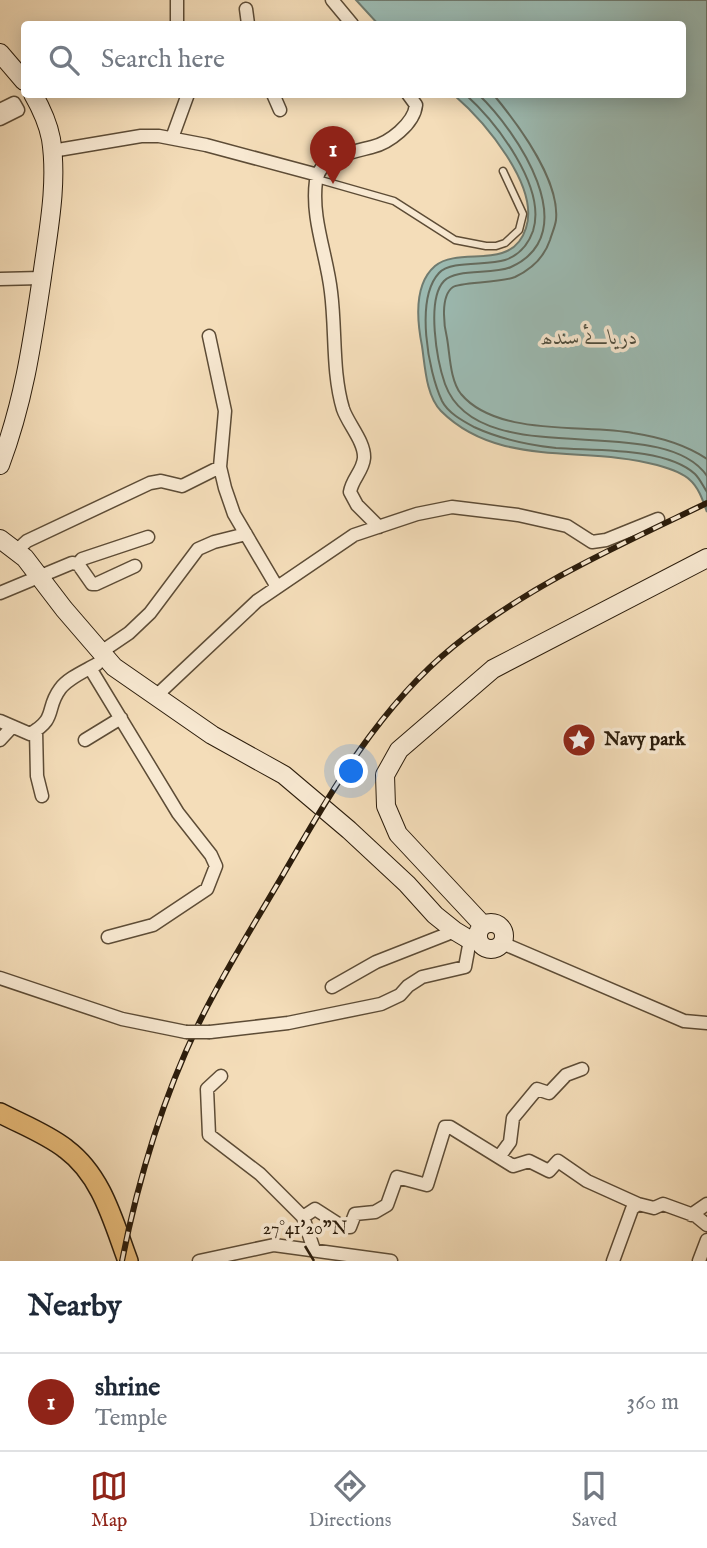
<!DOCTYPE html>
<html lang="en">
<head>
<meta charset="utf-8">
<style>
	:root { --surface:#fff; --page:#f6f6f7; --text:#1f2937; --muted:#747a83; --line:#e0e1e3; --accent:#8f2418 }
	body { margin:0; font-family:"IM FELL English",Amiri,serif; background:var(--page); color:var(--text) }
	.you { position:absolute; left:352px; top:772px; width:24px; height:24px; margin:-18px; border:5px solid #fff; border-radius:50%; background:#1a73e8; box-shadow:0 0 0 10px #1a73e833 }
	.badge { display:grid; place-items:center; width:46px; height:46px; border-radius:50%; background:var(--accent); color:#fff; font-size:23px; font-weight:700 }
	.pin { position:absolute; translate:-50% -58px; filter:drop-shadow(0 2px 4px #0008) }
	.pin::after { content:''; position:absolute; top:37px; width:24px; height:21px; background:inherit; clip-path:polygon(0 0,100% 0,50% 100%) }
	.list { margin:0; padding:0; list-style:none }
	h2 { display:flex; justify-content:space-between; align-items:center; height:91px; margin:0; padding:0 28px; font-size:30px }
	h2 small { font-size:23px; font-weight:400; color:var(--muted) }
	.list li { display:grid; grid-template-columns:46px 1fr auto; gap:21px; align-items:center; box-sizing:border-box; height:98px; padding:0 28px; border-top:2px solid var(--line) }
	.list b { display:block; font-size:26px; white-space:nowrap }
	.list p { margin:0; font-size:23px; white-space:nowrap; color:var(--muted) }
	.list em { font-size:23px; font-style:normal; color:var(--muted) }
	.icon { flex:none; width:38px; height:38px; fill:none; stroke:currentColor; stroke-width:2; stroke-linecap:round; stroke-linejoin:round }
	.map { position:relative; flex:none; width:707px; height:1261px; overflow:hidden }
	.search { position:absolute; background:var(--surface); box-shadow:0 4px 18px #0003; left:21px; right:21px; top:21px; height:77px; display:flex; align-items:center; gap:18px; box-sizing:border-box; padding:0 24px; border-radius:7px; color:var(--muted); font-size:26px }
	.sheet { height:189px; background:var(--surface) }
	nav { display:flex; justify-content:space-around; align-items:center; box-sizing:border-box; height:98px; border-top:2px solid var(--line); background:var(--surface); font-size:19px; color:var(--muted) }
	nav a { display:grid; justify-items:center; gap:4px }
	nav .on { color:var(--accent) }
	.map>svg:first-child { display:block }
</style>
</head>
<body>
<div class="map">
<svg width="707" height="1261" viewBox="0 0 707 1261">
	<rect width="100%" height="100%" fill="#f4ddb9"/>
	<filter id="stains"><feTurbulence type="fractalNoise" baseFrequency=".00286" numOctaves="4"/><feColorMatrix values="0 0 0 0 .2 0 0 0 0 .09 0 0 0 0 .02 0 0 0 .5 -.17"/></filter>
	<radialGradient id="worn" r=".72"><stop offset=".6" stop-color="#630" stop-opacity="0"/><stop offset="1" stop-color="#630" stop-opacity=".3"/></radialGradient>
	<!-- water -->
	<path fill="#9cbbb3" stroke="#6f7b70" stroke-width="2" d="M356,0H707V512C703,501 699,488 690,480C682,472 668,468 657,465C585,445 499,469 441,411C426,396 425,366 422,346C417,321 414,284 435,266C452,252 482,260 502,253C515,249 522,241 526,228C540,186 484,121 454,95L682,94V24H378Z"/>
	<g fill="none" stroke-linecap="round" stroke-linejoin="round">
		<!-- shore -->
		<path stroke="#646c5f" stroke-width="2" d="M465,94C496,122 547,187 533,231C528,245 520,255 505,260C487,266 451,260 439,273C415,299 428,371 442,401C448,413 463,421 474,427C500,439 528,445 556,448C595,451 665,447 695,474C700,479 703,486 707,492
			M478,94C517,131 586,233 511,267C493,275 456,268 444,281C426,300 437,361 445,384C478,475 662,409 707,476
			M493,94C517,123 560,180 556,220C555,227 552,233 550,240C544,258 532,269 515,277C500,283 459,282 453,287C440,296 444,326 447,338C450,355 450,380 461,394C497,437 584,424 633,433C659,437 685,444 707,459"/>
		<defs>
			<path id="lane" d="M317,179L394,201L455,240L486,246H496L505,243L519,230L523,214L503,171"/>
			<path id="street" d="M177,0V24
				M332,0L352,24
				M246,9L248,24
				M273,94L280,110
				M0,110L14,103L18,110L0,119
				M172,138L188,94
				M52,151L141,136H159L206,145L318,175
				M0,279L41,278
				M209,336L225,411L220,467L225,488L234,514L277,587
				M379,527L357,505L350,492C352,479 363,471 364,458C365,442 348,424 343,409C332,372 336,331 331,292C327,255 311,219 316,181C319,157 353,152 372,147C389,143 414,124 416,105L408,94
				M16,551L27,541L150,483L161,481L182,486L220,467
				M78,564L82,559L148,537
				M0,593L72,563L78,564L92,584H96L135,566
				M101,652L129,633L150,613L198,549L214,542L246,534
				M90,668L178,813L211,855L216,866L207,889L153,925L108,937
				M156,696L257,601L354,535L417,514L452,507L518,515L567,526L592,542L606,540L658,519
				M0,721L30,734C58,718 45,709 60,689C68,678 85,671 97,664
				M36,730L37,776L42,796
				M0,740L12,727
				M85,740L121,718
				M502,943L684,1021L707,1023
				M0,978L122,1019L186,1032
				M332,987L376,962L455,931
				M210,1032L288,1023L381,1004L400,995L408,986L422,977L465,967L470,940
				M221,1076L207,1089L209,1135L260,1174L303,1217L314,1250
				M499,1157L510,1142L513,1118L537,1089L549,1093L566,1075L582,1069
				M691,1215L707,1204
				M303,1217L315,1209L343,1227H350L355,1214L375,1212L387,1205L397,1177L427,1185L445,1127H450L513,1166L529,1161L549,1171L558,1161L587,1181L638,1204
				M199,1261L274,1245L391,1261
				M613,1261L632,1209L638,1204L654,1208L663,1204L696,1216L707,1225
				M699,1261L707,1240"/>
			<path id="secondary" d="M0,53L24,81
				M0,465C24,401 32,344 42,277C48,232 58,184 51,139C48,123 41,108 33,94
				M0,539L25,558L64,609L114,667L212,735L284,775L349,830L407,884L435,915L455,931L470,940H478
				M478 936a13 13 0 1 1 26 0a13 13 0 1 1-26 0Z
				M483,925L398,834L386,806L385,775L399,750L493,669L707,558"/>
			<path id="primary" d="M0,1113C21,1124 47,1134 66,1149C102,1176 113,1221 128,1261"/>
		</defs>
		<!-- lane casing -->
		<use href="#lane" stroke="#5d4c36" stroke-width="9"/>
		<!-- street casing -->
		<use href="#street" stroke="#5d4c36" stroke-width="15"/>
		<!-- secondary casing -->
		<use href="#secondary" stroke="#2b1c0b" stroke-width="20"/>
		<!-- primary casing -->
		<use href="#primary" stroke="#2b1c0b" stroke-width="22"/>
		<!-- lane -->
		<use href="#lane" stroke="#f8e9d2" stroke-width="6"/>
		<!-- street -->
		<use href="#street" stroke="#f8e9d2" stroke-width="12"/>
		<!-- secondary -->
		<use href="#secondary" stroke="#f8e9d2" stroke-width="18"/>
		<!-- primary -->
		<use href="#primary" stroke="#eabe7c" stroke-width="19"/>
		<defs>
			<path id="rail" d="M122,1261C138,1180 162,1100 198,1025C223,973 255,923 284,873C331,791 380,706 454,646C529,585 620,545 707,503"/>
		</defs>
		<!-- rail casing -->
		<use href="#rail" stroke="#2b1c0b" stroke-width="6"/>
		<!-- rail -->
		<use href="#rail" stroke="#f8e9d2" stroke-width="3.5" stroke-dasharray="10" stroke-linecap="butt"/>
		<defs>
			<path id="street-bridge" d="M186,1032H210"/>
		</defs>
		<!-- street-bridge casing -->
		<use href="#street-bridge" stroke="#5d4c36" stroke-width="15" stroke-linecap="butt"/>
		<!-- street-bridge -->
		<use href="#street-bridge" stroke="#f8e9d2" stroke-width="12"/>
	</g>
	<!-- ticks -->
	<path fill="none" stroke="#2b1c0b" stroke-width="2.5" d="M305,1246L314,1261"/>
	<!-- icons -->
	<defs>
		<symbol id="sight-disc" viewBox="-11 -11 22 22"><circle r="9.5" fill="#8f2418" stroke="#f8e9d2"/><path d="M0-6L1.8-2.2L6-1.7L2.9 1.2L3.7 5.4L0 3.3L-3.7 5.4L-2.9 1.2L-6-1.7L-1.8-2.2Z" fill="#fff"/></symbol>
	</defs>
	<g fill-rule="evenodd">
		<use href="#sight-disc" x="560" y="721" width="38" height="38"/>
	</g>
	<g text-anchor="middle" dominant-baseline="central" stroke-width="7" stroke-linejoin="round" paint-order="stroke">
		<!-- poi labels -->
		<g font-size="19" font-weight="bold" fill="#2b1c0b" stroke="#f8e9d2" text-anchor="start">
			<text x="604" y="740">Navy park</text>
		</g>
		<!-- water labels -->
		<g font-size="21" font-style="italic" fill="#4d4c3d" stroke="#f8e9d2">
			<text x="589" y="338">دریائے سندھ</text>
		</g>
	</g>
	<g font-size="18" text-anchor="middle" fill="#2b1c0b" stroke="#f8e9d2" stroke-width="7" stroke-linejoin="round" paint-order="stroke">
		<text x="305" y="1234">27°41'20"N</text>
	</g>
	<rect width="100%" height="100%" filter="url(#stains)"/>
	<rect width="100%" height="100%" fill="url(#worn)"/>
</svg>
<div class="you"></div>
<div class="pin badge" style="left:333px;top:184px">1</div>
<div class="search"><svg class="icon" aria-label="search" viewBox="0 0 24 24"><circle cx="10" cy="10" r="6"/><path d="M15 15l6 6"/></svg>Search here</div>
</div>
<section class="sheet">
<h2>Nearby<small></small></h2>
<ul class="list">
<li><span class="badge">1</span><div><b>shrine</b><p>Temple</p></div><em>360 m</em></li>
</ul>
</section>
<nav>
<a class="on"><svg class="icon" aria-label="map" viewBox="0 0 24 24"><path d="M3 6l6-2 6 2 6-2v14l-6 2-6-2-6 2zM9 4v14M15 6v14"/></svg>Map</a>
<a><svg class="icon" aria-label="directions" viewBox="0 0 24 24"><path d="M12 3l9 9-9 9-9-9zM9 14v-3h6M13 9l2 2-2 2"/></svg>Directions</a>
<a><svg class="icon" aria-label="saved" viewBox="0 0 24 24"><path d="M7 4h10v16l-5-4-5 4z"/></svg>Saved</a>
</nav>
</body>
</html>
